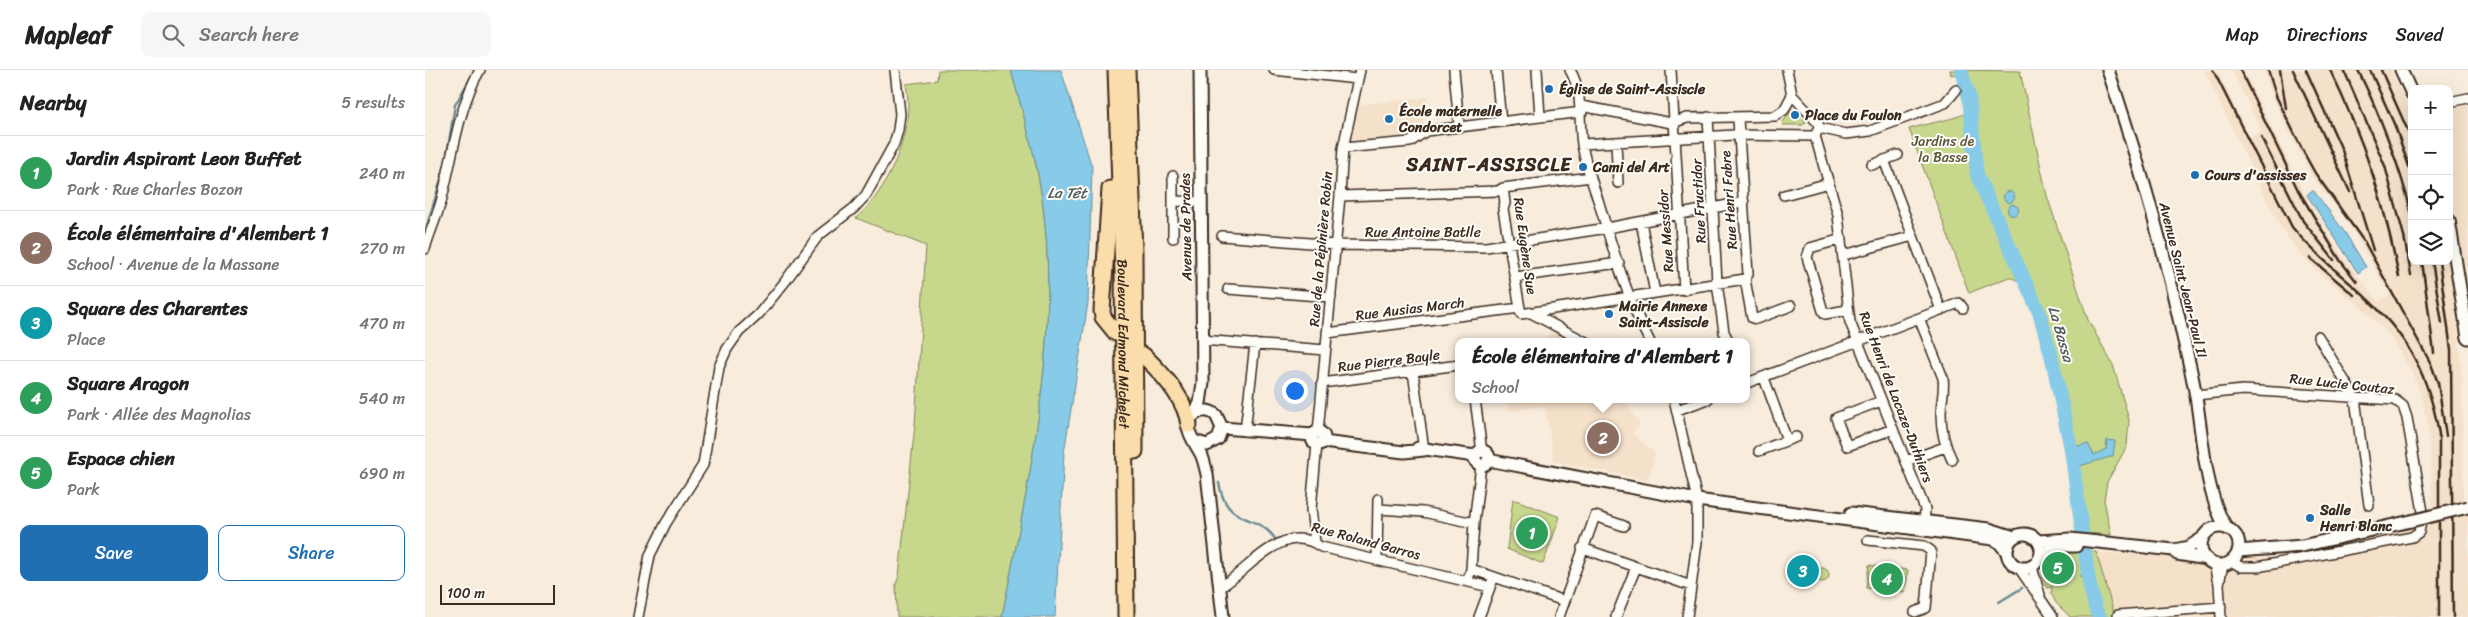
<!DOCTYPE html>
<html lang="en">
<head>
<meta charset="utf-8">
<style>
	:root { --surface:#fff; --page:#f6f6f6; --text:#222; --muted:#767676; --line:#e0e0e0; --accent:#1f6fb2 }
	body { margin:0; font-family:Sriracha,sans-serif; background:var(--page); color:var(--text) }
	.controls { position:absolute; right:15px; top:15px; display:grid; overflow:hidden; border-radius:10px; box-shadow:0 5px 20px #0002 }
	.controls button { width:45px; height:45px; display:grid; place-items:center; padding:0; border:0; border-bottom:1px solid var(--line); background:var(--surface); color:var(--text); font:25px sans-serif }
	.scale { position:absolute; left:15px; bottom:12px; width:115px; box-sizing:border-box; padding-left:5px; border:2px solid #3b2a1e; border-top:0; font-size:14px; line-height:18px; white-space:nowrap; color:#3b2a1e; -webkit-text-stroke:4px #fdfcf7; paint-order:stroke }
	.you { position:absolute; left:869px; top:320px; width:18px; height:18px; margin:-12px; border:4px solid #fff; border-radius:50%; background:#1a73e8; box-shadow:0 0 0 8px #1a73e833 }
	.badge { display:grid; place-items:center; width:32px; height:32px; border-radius:50%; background:var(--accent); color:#fff; font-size:16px; font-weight:700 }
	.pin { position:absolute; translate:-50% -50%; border:2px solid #fff; box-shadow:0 1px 5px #0006 }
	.popup { position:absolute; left:1030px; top:268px; width:295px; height:65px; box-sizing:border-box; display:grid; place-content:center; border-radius:10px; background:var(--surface); filter:drop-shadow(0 1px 4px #0005); font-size:16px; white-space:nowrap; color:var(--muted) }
	.popup b { font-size:19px; color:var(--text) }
	.popup::after { content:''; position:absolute; left:50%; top:100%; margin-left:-10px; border:10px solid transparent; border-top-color:var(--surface) }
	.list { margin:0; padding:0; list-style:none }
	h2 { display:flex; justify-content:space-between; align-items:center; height:65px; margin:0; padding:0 20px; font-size:21px }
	h2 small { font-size:16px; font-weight:400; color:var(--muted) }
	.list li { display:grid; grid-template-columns:32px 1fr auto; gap:15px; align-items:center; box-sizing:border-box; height:75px; padding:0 20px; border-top:1px solid var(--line) }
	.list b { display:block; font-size:19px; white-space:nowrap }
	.list p { margin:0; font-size:16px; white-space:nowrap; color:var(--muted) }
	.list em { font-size:16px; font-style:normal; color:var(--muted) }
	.actions { display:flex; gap:10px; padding:15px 20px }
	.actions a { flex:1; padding:11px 0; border:1px solid var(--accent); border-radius:10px; text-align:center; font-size:18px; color:var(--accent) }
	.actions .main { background:var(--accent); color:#fff }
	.icon { flex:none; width:28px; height:28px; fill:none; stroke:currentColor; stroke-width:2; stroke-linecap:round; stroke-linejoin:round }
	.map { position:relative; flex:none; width:2043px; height:547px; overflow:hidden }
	header { display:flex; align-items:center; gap:30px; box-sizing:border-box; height:70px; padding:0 25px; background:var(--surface); border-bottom:1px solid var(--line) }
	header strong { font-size:24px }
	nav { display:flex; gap:28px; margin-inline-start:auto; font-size:18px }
	.search { width:350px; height:45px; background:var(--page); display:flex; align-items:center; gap:12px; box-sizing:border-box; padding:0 18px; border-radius:10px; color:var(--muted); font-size:19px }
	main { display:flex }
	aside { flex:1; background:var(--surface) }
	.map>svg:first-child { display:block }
</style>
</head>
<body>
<header>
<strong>Mapleaf</strong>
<div class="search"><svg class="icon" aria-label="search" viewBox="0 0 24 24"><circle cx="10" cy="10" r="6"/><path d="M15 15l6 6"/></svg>Search here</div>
<nav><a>Map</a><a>Directions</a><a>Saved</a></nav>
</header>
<main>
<aside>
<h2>Nearby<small>5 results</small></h2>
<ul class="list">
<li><span class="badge" style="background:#2e9e5b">1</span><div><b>Jardin Aspirant Leon Buffet</b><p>Park · Rue Charles Bozon</p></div><em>240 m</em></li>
<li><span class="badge" style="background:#8d6e63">2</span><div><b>École élémentaire d'Alembert 1</b><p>School · Avenue de la Massane</p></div><em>270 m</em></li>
<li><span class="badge" style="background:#0f9aa8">3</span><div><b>Square des Charentes</b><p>Place</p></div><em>470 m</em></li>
<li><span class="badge" style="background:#2e9e5b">4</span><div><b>Square Aragon</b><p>Park · Allée des Magnolias</p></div><em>540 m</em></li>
<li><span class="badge" style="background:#2e9e5b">5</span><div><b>Espace chien</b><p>Park</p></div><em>690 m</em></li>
</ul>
<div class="actions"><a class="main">Save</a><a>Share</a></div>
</aside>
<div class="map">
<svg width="2043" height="547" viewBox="0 0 2043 547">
	<rect width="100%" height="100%" fill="#f8ecdc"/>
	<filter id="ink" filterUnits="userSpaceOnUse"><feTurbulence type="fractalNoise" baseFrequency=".02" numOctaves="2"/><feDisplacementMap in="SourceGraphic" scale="10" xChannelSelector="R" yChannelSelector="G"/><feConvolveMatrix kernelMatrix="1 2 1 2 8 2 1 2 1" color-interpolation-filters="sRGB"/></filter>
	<g filter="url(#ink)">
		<!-- built -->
		<path fill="#f5e0c9" d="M1779,0H1792L1824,68L1837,62L1807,0H1818L1880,125L1917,186L1953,231L1965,225L1925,155L1887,106L1849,31L1839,0H1966L1987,46V191L2023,192L2034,271L2037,314L2038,431L2007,439L2006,389L2002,350L1996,324L1986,300L1962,262L1936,237L1898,206L1875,184L1854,155Z
			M1003,27L997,56L989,57L987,65L924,71L932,35Z
			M2043,31V205L2024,121V35Z
			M1127,259L1134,263L1151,272H1120Z
			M1082,329H1201L1205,340L1215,354L1207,363L1230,383L1223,410L1129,391L1120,336L1084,341Z
			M2043,443V547H1690L1671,482L1777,489L1853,487L1915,476Z"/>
		<!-- green -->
		<path fill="#c7d88d" stroke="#818156" d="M513,0H586C599,48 614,95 619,144C634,280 603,415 577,547H472L471,514L474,506L490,355L501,176L431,148C464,121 491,56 481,14L512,10Z
			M1525,0L1595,1L1622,126L1663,250L1688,295L1704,350L1702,376L1682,412L1679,430L1686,465L1659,463C1649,381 1638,290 1604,215L1584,207L1544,223L1491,78L1484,59C1505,52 1534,50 1550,38L1540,2L1526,5Z
			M1368,39L1381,52L1378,55H1358L1357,53Z
			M1088,429L1135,447L1118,494L1082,479Z
			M1643,478L1671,482L1690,547H1645L1631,533L1626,523L1627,517L1622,518C1610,494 1623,488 1643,478Z
			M1444,495L1483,500L1480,522L1441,518Z
			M1390 505a7 7 0 1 1 14 0a7 7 0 1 1-14 0Z"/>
		<!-- water -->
		<path fill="#87cbe8" stroke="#698b97" d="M586,0H636L667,97L663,233L639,383L630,547H577C603,415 634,280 619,144C614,95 599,48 586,0Z
			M1886,121H1889L1921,164L1941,197L1933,203L1882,125Z
			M1578.5 127a5.5 5.5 0 1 1 11 0a5.5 5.5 0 1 1-11 0Z
			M1582.5 140a5.5 5.5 0 1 1 11 0a5.5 5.5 0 1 1-11 0Z
			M1682,370L1690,371L1688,386L1648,398L1646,377L1663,374L1669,385L1681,379Z"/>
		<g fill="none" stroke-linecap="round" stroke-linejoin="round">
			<!-- stream -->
			<path stroke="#698b97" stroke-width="2.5" d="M21,91L30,35L50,0
				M0,162L20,96
				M794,413C802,459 831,440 851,470
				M1656,506L1662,503
				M1574,532L1597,518"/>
			<!-- river -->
			<path stroke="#87cbe8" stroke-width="14" d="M1536,0L1544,27L1552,105L1614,242L1627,288L1646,379L1664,512L1671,541L1675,547"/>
			<defs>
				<path id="street" d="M849,0L932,9
					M1029,0L1034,56
					M1071,0L1076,52
					M1112,0L1115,47
					M1145,0C1159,24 1153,48 1157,74C1160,94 1168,114 1174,133C1188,179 1202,229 1225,272
					M1246,0L1259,220
					M1362,0L1367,25L1393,53L1394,58
					M2024,32L2043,28
					M1156,36L1247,53
					M1283,47L1292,213L1299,262L1304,272
					M1313,49L1323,204L1320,209
					M1247,53L1262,48L1350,46L1359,40L1367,25
					M1394,58L1421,64L1445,61L1520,33L1531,20
					M1390,66L1413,145L1425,252L1500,439L1499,458
					M1191,73L1193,113
					M1157,74L1309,65L1390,66L1394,58
					M918,78L985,72L1001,61L1157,42
					M1459,90L1516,240
					M1447,95L1473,85
					M748,106V168
					M1078,118L1080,133L1078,139L1096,244L1320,209
					M1359,125L1404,113
					M915,126L1073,121L1078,118L1166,107
					M749,131L776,132
					M1216,152L1230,223
					M797,166L910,175L1061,177L1182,158L1319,132
					M1417,169L1385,178L1382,187L1398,241L1400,244L1422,240
					M0,179C5,160 14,143 18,124C28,84 34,35 55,0
					M1419,185L1488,166
					M1091,207L1194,193
					M1320,209L1327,248L1331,249L1366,236
					M803,219L906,227
					M1106,243L1161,272
					M1494,248L1518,308C1520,321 1516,331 1516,344C1516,360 1520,376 1527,390
					M902,263L1095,238
					M1893,266L1930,328L1944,435
					M777,270L900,280
					M988,302L999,380
					M1339,308L1362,370
					M897,313L1034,295
					M1322,313L1534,233L1538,238
					M1771,325L1818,320L1970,330L1978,336L1982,348L1998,442L1994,462L1987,467L1832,497H1816L1806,491
					M1050,329L1057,382
					M1249,329L1272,430V472L1262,547
					M1456,331L1411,348L1422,376L1468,359
					M1252,340L1283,329
					M820,361L830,274
					M893,362L915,126L918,78L935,0
					M1334,381L1371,367
					M1481,391L1520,377
					M954,439L998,442L1049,453
					M1443,470L1499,476L1506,481L1501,538L1490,542
					M890,472L886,439L892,374
					M1157,478L1266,516
					M952,490L953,429
					M1789,493L1792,509
					M1607,497L1615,525
					M1594,498L1628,547
					M1046,499L1139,531
					M1043,510L1046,499L1049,453L1056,395
					M794,518C823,502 858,449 896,477L1065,517
					M1693,545L1796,537
					M213,547L225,485L241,453L278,395L294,297L302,279L314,262L333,245L359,213L393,166L429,138L441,125L469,74L473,60L475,44L470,0
					M1054,547L1067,512
					M1134,547L1170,446L1199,456
					M1191,547L1211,497
					M1796,547L1794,514L1798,494"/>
				<path id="secondary" d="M1683,0C1711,83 1736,168 1755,253C1760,277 1767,302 1771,327C1777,363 1781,432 1803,459
					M1976,0L1987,24
					M2024,150L2043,268
					M769,345L775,333L778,313L775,0
					M797,358L888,365
					M887 368a6 6 0 1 1 12 0a6 6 0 1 1-12 0Z
					M769,371L782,375L793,369L797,358L791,345C786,341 779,339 772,343C753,353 770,372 776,384C779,390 780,397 782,404L798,547
					M898,372L979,382L999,380
					M993,378L1050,386
					M1050 388a7 7 0 1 1 14 0a7 7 0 1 1-14 0Z
					M1063,390L1272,430L1568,469L1574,472L1582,482
					M1426,443L1564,459L1589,467
					M1776 476a19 19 0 1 1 38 0a19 19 0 1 1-38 0Z
					M1582 481a17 17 0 1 1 34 0a17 17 0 1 1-34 0Z
					M1613,471L1645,469L1749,480L1764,477L1778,468
					M1813,481L1877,476L1986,451
					M1616,484L1638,476H1651
					M1752,484L1782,489"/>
				<g id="highway">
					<path id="s1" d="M691,0L698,203L701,547"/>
					<path d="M702,0L709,182L710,381"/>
					<path d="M685,119L677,241L678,247L691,263"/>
					<path d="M718,285C736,302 761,329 764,355"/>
				</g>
			</defs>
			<!-- street casing -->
			<use href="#street" stroke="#3b2a1e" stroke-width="12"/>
			<!-- secondary casing -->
			<use href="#secondary" stroke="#3b2a1e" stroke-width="15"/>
			<!-- highway casing -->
			<use href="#highway" stroke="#3b2a1e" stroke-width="19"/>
			<!-- street -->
			<use href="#street" stroke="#fdfcf7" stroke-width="9"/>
			<!-- secondary -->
			<use href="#secondary" stroke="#fdfcf7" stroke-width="11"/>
			<!-- highway -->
			<use href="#highway" stroke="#faddab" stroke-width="15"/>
			<!-- rail -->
			<path stroke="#3b2a1e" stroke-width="2.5" d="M1788,0L1867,157C1883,177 1900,191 1919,208C1974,254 2002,293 2014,364V547
				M1815,0L1873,120L1915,190L1932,212
				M1843,0L1852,28L1879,83L1890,103L1940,173L2006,294L2013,313L2021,366
				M1855,0L1861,38
				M1868,0L1925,122
				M1881,0L1917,80L1948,180
				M1905,0C1939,70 1959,131 1974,207
				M1919,0L1960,96L1979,166L1986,205
				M1933,0C1956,47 1974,94 1987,145
				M1945,0L1970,56L1987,105
				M1956,0L1987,70
				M1836,67L1878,151L1909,190
				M1885,188L1929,225
				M1997,191L2009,283
				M2007,191L2017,253
				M2014,191L2026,280L2028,547"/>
			<defs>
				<path id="secondary-bridge" d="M1986,451L2043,437"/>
			</defs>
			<!-- secondary-bridge casing -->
			<use href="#secondary-bridge" stroke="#3b2a1e" stroke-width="15" stroke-linecap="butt"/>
			<!-- secondary-bridge -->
			<use href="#secondary-bridge" stroke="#fdfcf7" stroke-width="11"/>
		</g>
	</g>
	<!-- markers -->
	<g fill="#1f6fb2" stroke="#fdfcf7" stroke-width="2">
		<circle cx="1124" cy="19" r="5"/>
		<circle cx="1370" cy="45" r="5"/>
		<circle cx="964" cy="49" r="5"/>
		<circle cx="1158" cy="97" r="5"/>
		<circle cx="1770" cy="105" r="5"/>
		<circle cx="1184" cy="244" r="5"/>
		<circle cx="1885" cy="448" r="5"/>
	</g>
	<g text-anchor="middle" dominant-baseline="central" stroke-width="4" stroke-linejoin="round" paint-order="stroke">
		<!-- poi labels -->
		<g font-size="14" font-weight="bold" fill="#3b2a1e" stroke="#fdfcf7" text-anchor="start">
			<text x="1134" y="19">Église de Saint-Assiscle</text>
			<text x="974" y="41">École maternelle<tspan x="974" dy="16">Condorcet</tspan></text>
			<text x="1380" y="45">Place du Foulon</text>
			<text x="1168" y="97">Cami del Art</text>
			<text x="1780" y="105">Cours d'assisses</text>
			<text x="1194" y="236">Mairie Annexe<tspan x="1194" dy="16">Saint-Assiscle</tspan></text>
			<text x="1895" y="440">Salle<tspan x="1895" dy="16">Henri Blanc</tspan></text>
		</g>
		<!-- park labels -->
		<g font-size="14" fill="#5e563a" stroke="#fdfcf7">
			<text x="1518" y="71">Jardins de<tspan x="1518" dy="16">la Basse</tspan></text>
		</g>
		<!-- street labels -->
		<g font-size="14" fill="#3b2a1e" stroke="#fdfcf7">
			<text transform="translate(1304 130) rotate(-94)">Rue Henri Fabre</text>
			<text transform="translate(1274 131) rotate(-93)">Rue Fructidor</text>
			<text transform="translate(761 157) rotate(-91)">Avenue de Prades</text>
			<text transform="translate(1241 161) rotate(-94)">Rue Messidor</text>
			<text x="998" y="162">Rue Antoine Batlle</text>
			<text transform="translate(1100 176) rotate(82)">Rue Eugène Sue</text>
			<text transform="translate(896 179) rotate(-85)">Rue de la Pépinière Robin</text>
			<text transform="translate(1758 210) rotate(76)">Avenue Saint Jean-Paul II</text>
			<text transform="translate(985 239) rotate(-7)">Rue Ausias March</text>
			<text stroke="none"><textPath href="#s1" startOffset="274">Boulevard Edmond Michelet</textPath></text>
			<text transform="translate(964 291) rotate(-7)">Rue Pierre Bayle</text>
			<text transform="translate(1917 314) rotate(6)">Rue Lucie Coutaz</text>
			<text transform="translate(1471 327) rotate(69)">Rue Henri de Lacaze-Duthiers</text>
			<text transform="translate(941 471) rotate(15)">Rue Roland Garros</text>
		</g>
		<!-- water labels -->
		<g font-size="15" font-style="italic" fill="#525a5b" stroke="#fdfcf7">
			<text x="642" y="123">La Têt</text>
			<text transform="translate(1636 264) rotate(74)">La Bassa</text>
		</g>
		<!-- district labels -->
		<g font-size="19" font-weight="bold" letter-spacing="1" fill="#3b2a1e" stroke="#fdfcf7">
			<text x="1064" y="94">SAINT-ASSISCLE</text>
		</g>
	</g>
</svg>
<div class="controls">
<button>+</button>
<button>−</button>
<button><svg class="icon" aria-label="locate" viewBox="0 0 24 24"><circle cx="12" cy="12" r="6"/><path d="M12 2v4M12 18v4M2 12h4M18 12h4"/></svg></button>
<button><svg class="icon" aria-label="layers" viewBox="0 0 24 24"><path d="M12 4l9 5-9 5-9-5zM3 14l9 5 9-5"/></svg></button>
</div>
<div class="scale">100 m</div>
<div class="you"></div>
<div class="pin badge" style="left:1107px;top:463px;background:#2e9e5b">1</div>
<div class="pin badge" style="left:1178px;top:368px;background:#8d6e63">2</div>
<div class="popup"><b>École élémentaire d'Alembert 1</b>School</div>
<div class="pin badge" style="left:1378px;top:501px;background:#0f9aa8">3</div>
<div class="pin badge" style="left:1462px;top:509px;background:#2e9e5b">4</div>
<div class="pin badge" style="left:1633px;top:498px;background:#2e9e5b">5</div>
</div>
</main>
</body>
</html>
